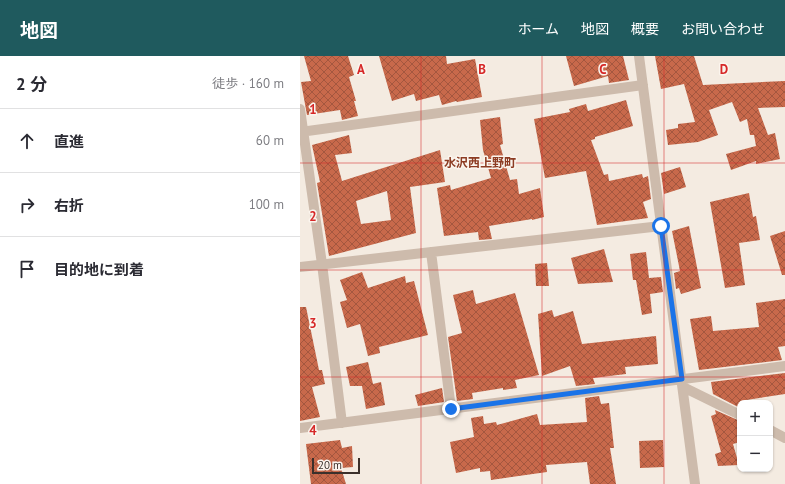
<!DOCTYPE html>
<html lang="ja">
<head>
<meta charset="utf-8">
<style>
	:root { --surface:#fff; --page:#f2f2f3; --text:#2b2b33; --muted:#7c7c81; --line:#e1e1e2; --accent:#1f5a5e }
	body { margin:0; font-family:"PT Sans","Noto Sans JP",sans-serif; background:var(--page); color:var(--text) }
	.controls { position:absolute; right:12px; bottom:12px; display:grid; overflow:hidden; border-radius:8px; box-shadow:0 1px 3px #0004 }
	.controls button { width:36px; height:36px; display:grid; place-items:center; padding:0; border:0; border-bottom:1px solid var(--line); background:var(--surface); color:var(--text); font:20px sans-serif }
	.scale { position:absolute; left:12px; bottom:10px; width:48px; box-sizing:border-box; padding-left:4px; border:2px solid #3b302b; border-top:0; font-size:11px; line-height:14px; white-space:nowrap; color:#3b302b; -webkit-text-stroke:3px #fbf5ee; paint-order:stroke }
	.stop { position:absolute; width:12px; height:12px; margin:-9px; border:3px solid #1a73e8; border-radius:50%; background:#fff }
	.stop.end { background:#1a73e8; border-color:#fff; box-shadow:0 1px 4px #0008 }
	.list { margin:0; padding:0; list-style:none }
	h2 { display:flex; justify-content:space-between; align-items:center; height:52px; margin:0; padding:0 16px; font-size:17px }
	h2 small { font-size:13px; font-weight:400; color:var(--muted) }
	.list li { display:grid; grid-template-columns:26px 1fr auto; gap:12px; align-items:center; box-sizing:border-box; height:64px; padding:0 16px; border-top:1px solid var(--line) }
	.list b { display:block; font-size:15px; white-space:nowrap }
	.list em { font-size:13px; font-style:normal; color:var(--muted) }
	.icon { flex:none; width:22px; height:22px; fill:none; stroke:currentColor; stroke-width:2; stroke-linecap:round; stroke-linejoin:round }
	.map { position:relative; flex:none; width:485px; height:428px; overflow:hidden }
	header { display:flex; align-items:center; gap:24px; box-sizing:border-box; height:56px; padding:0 20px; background:var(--accent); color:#fff }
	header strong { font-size:19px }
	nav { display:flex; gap:22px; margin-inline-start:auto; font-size:14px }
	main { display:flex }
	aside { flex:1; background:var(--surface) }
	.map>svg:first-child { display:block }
</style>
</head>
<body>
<header>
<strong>地図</strong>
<nav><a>ホーム</a><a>地図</a><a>概要</a><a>お問い合わせ</a></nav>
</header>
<main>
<aside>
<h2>2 分<small>徒歩 · 160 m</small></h2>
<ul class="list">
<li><svg class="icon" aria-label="ahead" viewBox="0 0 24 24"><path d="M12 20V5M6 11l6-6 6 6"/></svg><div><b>直進</b></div><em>60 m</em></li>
<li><svg class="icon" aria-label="right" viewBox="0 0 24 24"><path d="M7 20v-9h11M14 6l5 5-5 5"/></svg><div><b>右折</b></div><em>100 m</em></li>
<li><svg class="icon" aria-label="arrive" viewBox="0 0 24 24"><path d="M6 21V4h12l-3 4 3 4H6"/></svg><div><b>目的地に到着</b></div></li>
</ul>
</aside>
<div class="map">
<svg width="485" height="428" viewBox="0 0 485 428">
	<defs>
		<pattern id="building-cross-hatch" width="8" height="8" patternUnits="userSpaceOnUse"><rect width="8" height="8" fill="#c8694b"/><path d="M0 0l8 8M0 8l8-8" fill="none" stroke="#a4573f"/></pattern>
	</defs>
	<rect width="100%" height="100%" fill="#f4ebe1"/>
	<!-- building -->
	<path fill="url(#building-cross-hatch)" fill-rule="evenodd" d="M4,0H48L54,19L49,21L56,45H54L58,60L42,64L40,54L7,59L1,26L11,25Z
		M79,0H146L147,8L175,3L182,41L157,46L156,45L142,49L139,39L116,45L114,38L92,45Z
		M266,0H323L329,24L309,27L308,20L274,30Z
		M355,0H394L403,29L485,25V51L458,52L468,79L475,77L480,103L456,108V105L431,114L426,98L456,90L454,79H450L447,63L440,66L432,46L409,54L418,79L398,86L368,89L366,74L378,72V68L395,66L384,28L361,33Z
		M326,44L333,70L295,81V83L291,84L304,119L308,118L309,125L342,118L343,122L348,120L351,143L343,146L348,162L297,169L286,115L245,122L234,63L270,56L269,53L286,48L288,55Z
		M200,61L203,88L200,89L210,124L217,123L219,138L240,132L244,161L232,164V163L189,170L192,183L179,184L178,176L144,180L137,132L150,129L151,134L191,122L183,94L180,64Z
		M49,79L52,97L35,99L42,125L140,94L145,126L110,131L116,177L29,200L17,127L20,126L12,89ZM87,135L91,164L61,168L56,145Z
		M380,111L386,131L364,138L361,117Z
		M449,137L453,161L456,160L460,184L439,187L445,229L425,232L410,146Z
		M389,170L401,232L381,238L379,232L376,233L374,217L380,215L372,175Z
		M485,175V219H482L470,180Z
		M304,193L313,226L278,228L271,202Z
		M346,196L349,222L361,221L363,236L350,238L352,257L342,259L336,224H333L330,198Z
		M247,207L249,230H236L235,208Z
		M62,216L68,232L105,220L106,227L114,225L128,279L79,291L80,297L68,300L60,268L47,272L40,246L47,244L40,224Z
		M173,234L176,248L215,237L239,319L215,324L217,332L203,334V332L172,337L173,343L157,345L148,281L162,277L153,239Z
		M485,243V290L478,291L482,304L399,314L390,263L411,260L413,275L459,271L456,247Z
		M0,251H6L19,314H22L25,328L12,331L20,361L0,365Z
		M252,254L254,261L273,255L282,288L356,280L358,308L325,311L326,318L293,322L295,328L276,330L270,310L242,320L238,258Z
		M68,306L73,328L81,326L85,349L66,353L62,330H50L46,311Z
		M485,317V338L440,345V352L413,338L411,326Z
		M142,332L144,346L118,350L115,339Z
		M299,340L301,348L309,347L314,392H310L316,428H290L287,406L246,409L247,416L191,424L190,415L180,416V412L156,417L150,386L174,381L171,362L183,360L184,368L196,366L197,369L237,358L240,369L287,366L285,342Z
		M415,354L440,365V386L433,388L439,409L418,410L415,398L421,396L411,360L416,358Z
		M40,384L42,392L52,390L53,411L41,412L46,428H11L6,388Z
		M363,384L364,411L340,412L339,385Z"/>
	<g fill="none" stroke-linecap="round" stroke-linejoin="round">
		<!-- minor -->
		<path stroke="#cdbbac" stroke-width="10" d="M339,0L395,428
			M0,53L22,208L42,367
			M0,76L343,29
			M131,196L151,353
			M0,211L361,170
			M383,331L440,359
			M0,372L485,310
			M470,374L485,382"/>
	</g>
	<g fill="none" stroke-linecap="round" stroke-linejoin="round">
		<!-- route -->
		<path stroke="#1a73e8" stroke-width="5" d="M151,353L382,323L361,170"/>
	</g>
	<!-- grid -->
	<path fill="none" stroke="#d62828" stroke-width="1" stroke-opacity="0.55" d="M121,0V428M242,0V428M364,0V428M0,107H485M0,214H485M0,321H485"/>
	<g text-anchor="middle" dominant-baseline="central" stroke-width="3" stroke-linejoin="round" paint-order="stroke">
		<!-- neighbourhood labels -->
		<g font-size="12" font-weight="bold" fill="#8c3b22" stroke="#fbf5ee">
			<text x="180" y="106">水沢西上野町</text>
		</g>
	</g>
	<g font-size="13" text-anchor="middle" font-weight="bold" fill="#d62828" stroke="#fbf5ee" stroke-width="3" stroke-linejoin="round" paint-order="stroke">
		<text x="61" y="18">A</text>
		<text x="182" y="18">B</text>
		<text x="303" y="18">C</text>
		<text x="424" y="18">D</text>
		<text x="13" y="58">1</text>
		<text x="13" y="165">2</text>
		<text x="13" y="272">3</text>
		<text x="13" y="379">4</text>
	</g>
</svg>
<div class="controls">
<button>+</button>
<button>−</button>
</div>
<div class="scale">20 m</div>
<div class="stop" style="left:361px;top:170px"></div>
<div class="stop end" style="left:151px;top:353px"></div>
</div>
</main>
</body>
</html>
